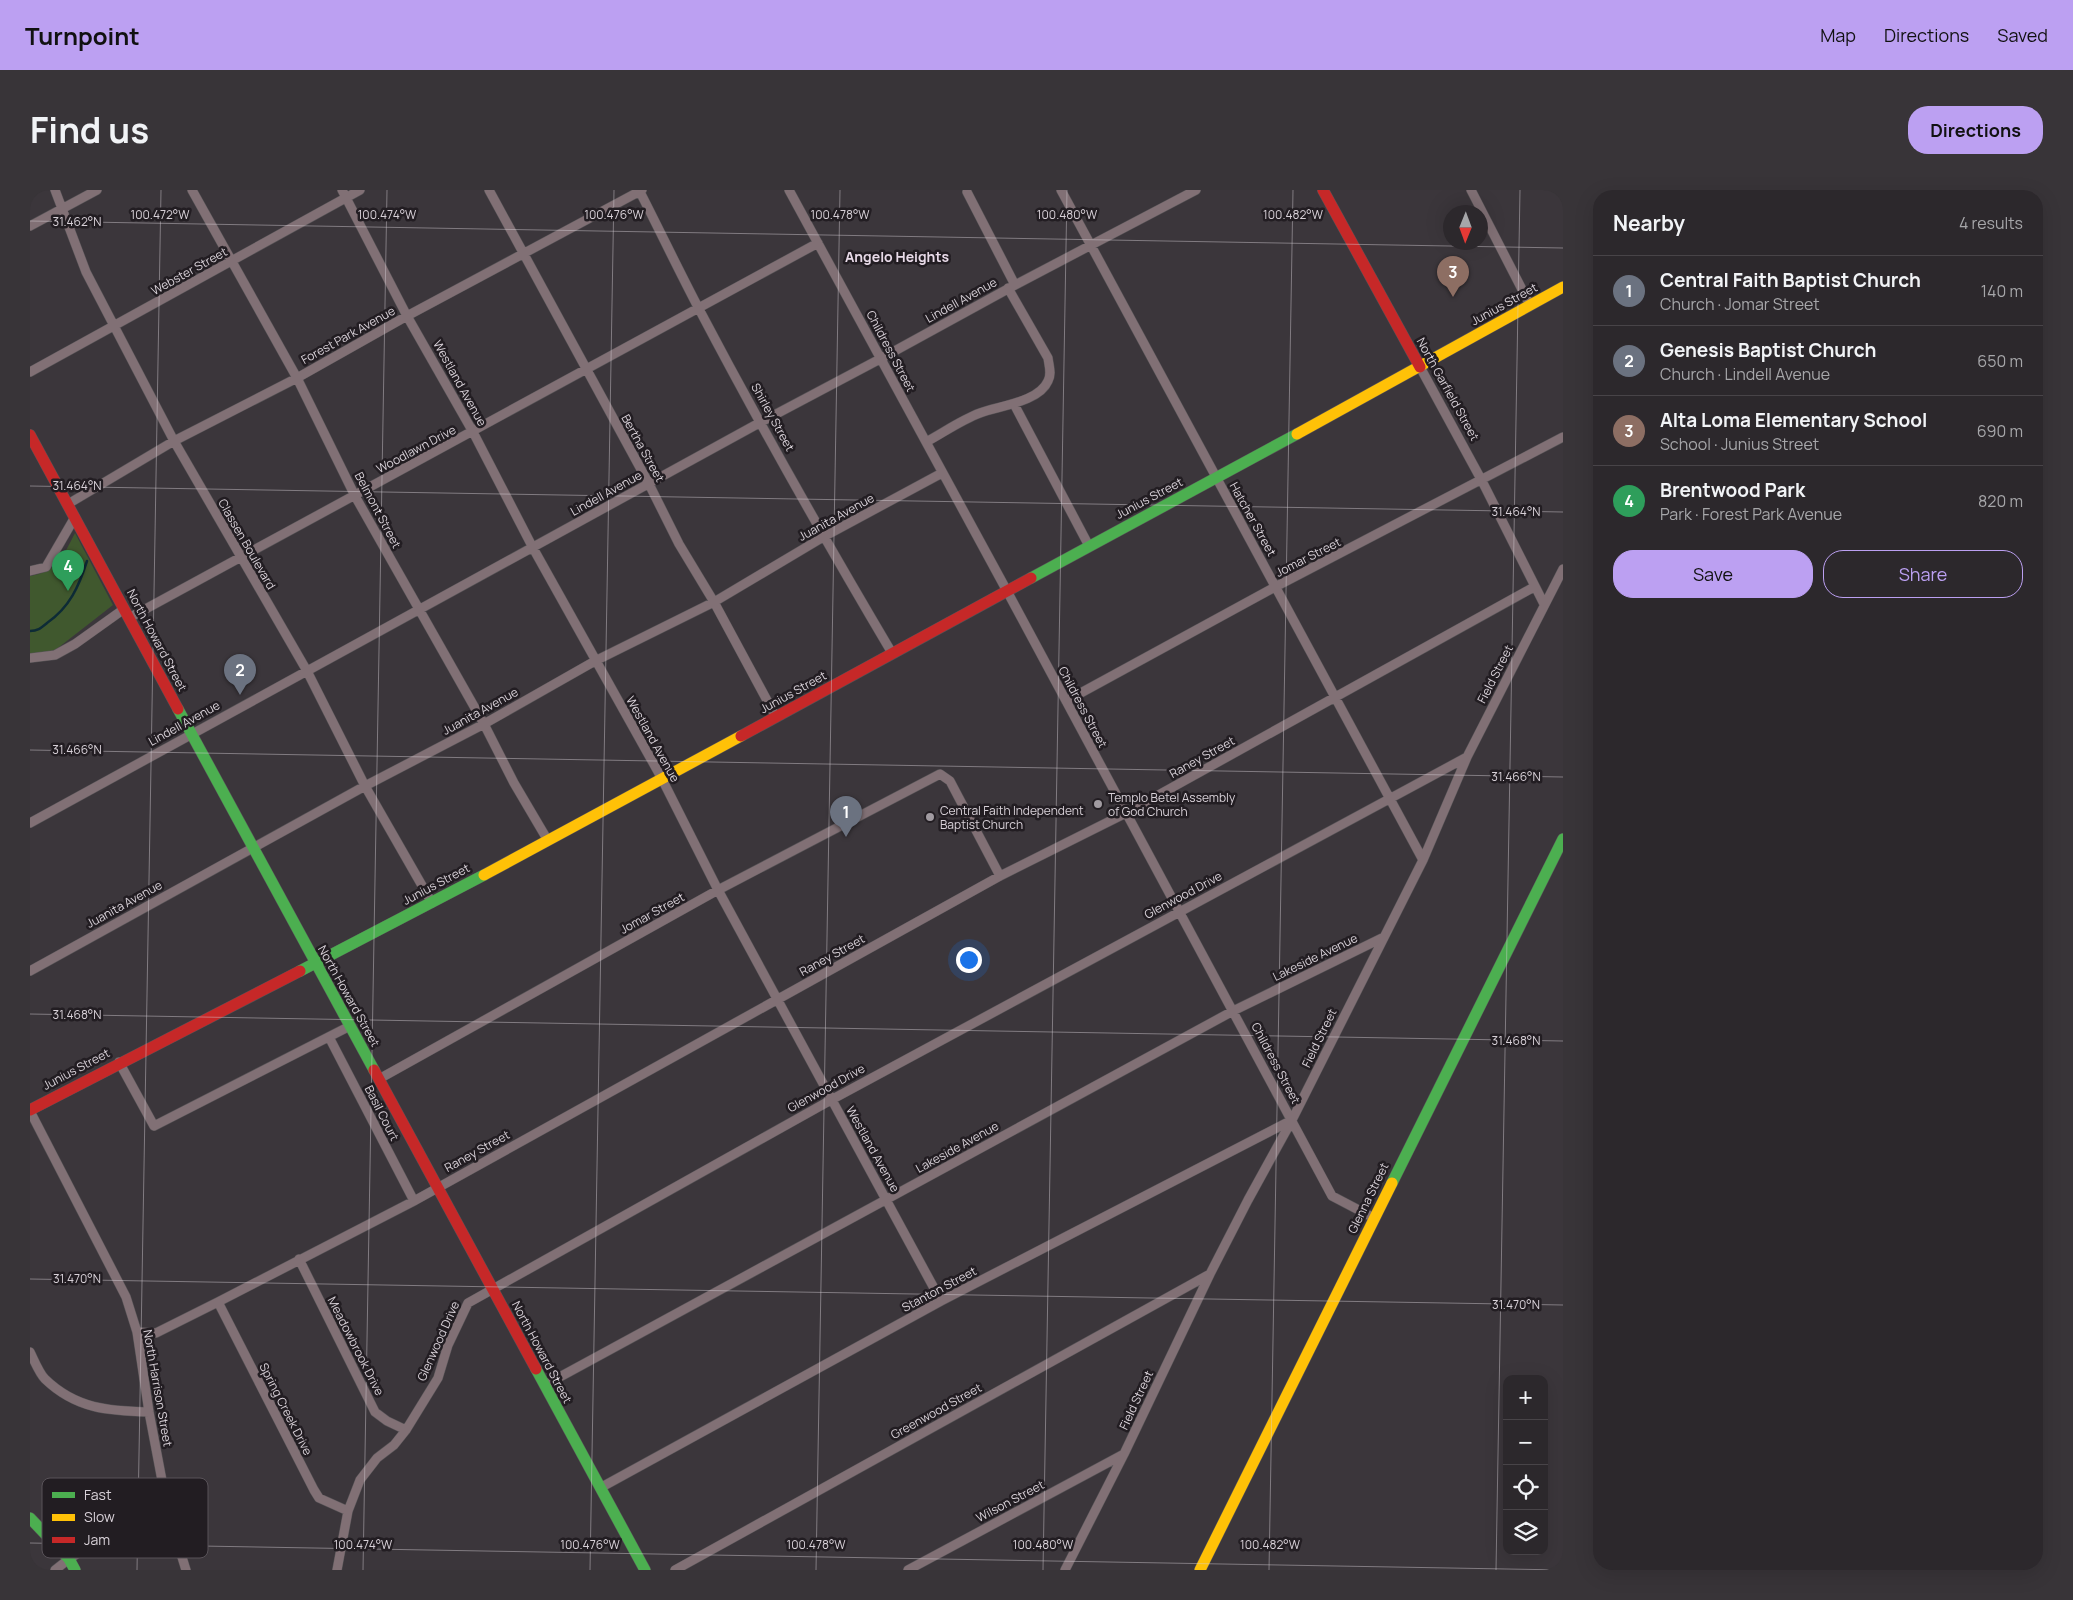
<!DOCTYPE html>
<html lang="en">
<head>
<meta charset="utf-8">
<style>
	:root { --surface:#2c282c; --page:#383438; --text:#f1f3f6; --muted:#a6a6a9; --line:#484448; --accent:#bca0f2 }
	body { margin:0; font-family:Manrope,sans-serif; background:var(--page); color:var(--text) }
	.controls { position:absolute; right:15px; bottom:15px; display:grid; overflow:hidden; border-radius:10px; box-shadow:0 5px 20px #0002 }
	.controls button { width:45px; height:45px; display:grid; place-items:center; padding:0; border:0; border-bottom:1px solid var(--line); background:var(--surface); color:var(--text); font:25px sans-serif }
	.compass { position:absolute; left:1413px; top:15px; width:45px; height:45px; border-radius:50%; background:var(--surface); box-shadow:0 5px 20px #0002; rotate:181deg }
	.you { position:absolute; left:938px; top:769px; width:18px; height:18px; margin:-12px; border:4px solid #fff; border-radius:50%; background:#1a73e8; box-shadow:0 0 0 8px #1a73e833 }
	.badge { display:grid; place-items:center; width:32px; height:32px; border-radius:50%; background:var(--accent); color:#fff; font-size:16px; font-weight:700 }
	.pin { position:absolute; translate:-50% -41px; filter:drop-shadow(0 1px 2px #0008) }
	.pin::after { content:''; position:absolute; top:26px; width:18px; height:15px; background:inherit; clip-path:polygon(0 0,100% 0,50% 100%) }
	.list { margin:0; padding:0; list-style:none }
	h2 { display:flex; justify-content:space-between; align-items:center; height:65px; margin:0; padding:0 20px; font-size:21px }
	h2 small { font-size:16px; font-weight:400; color:var(--muted) }
	.list li { display:grid; grid-template-columns:32px 1fr auto; gap:15px; align-items:center; box-sizing:border-box; height:70px; padding:0 20px; border-top:1px solid var(--line) }
	.list b { display:block; font-size:19px; white-space:nowrap }
	.list p { margin:0; font-size:16px; white-space:nowrap; color:var(--muted) }
	.list em { font-size:16px; font-style:normal; color:var(--muted) }
	.actions { display:flex; gap:10px; padding:15px 20px }
	.actions a { flex:1; padding:11px 0; border:1px solid var(--accent); border-radius:20px; text-align:center; font-size:18px; color:var(--accent) }
	.actions .main { background:var(--accent); color:#111 }
	.icon { flex:none; width:28px; height:28px; fill:none; stroke:currentColor; stroke-width:2; stroke-linecap:round; stroke-linejoin:round }
	.map { position:relative; flex:none; width:1533px; height:1380px; overflow:hidden; border-radius:20px }
	header { display:flex; align-items:center; gap:30px; box-sizing:border-box; height:70px; padding:0 25px; background:var(--accent); color:#111 }
	header strong { font-size:24px }
	nav { display:flex; gap:28px; margin-inline-start:auto; font-size:18px }
	.intro { display:flex; align-items:center; justify-content:space-between; box-sizing:border-box; height:120px; padding:0 30px }
	h1 { margin:0; font-size:35px }
	.button { padding:12px 22px; border-radius:20px; background:var(--accent); color:#111; font-size:18px; font-weight:700 }
	main { display:flex; gap:30px; padding:0 30px }
	aside { flex:1; background:var(--surface); border-radius:20px; box-shadow:0 5px 20px #0002 }
	.map>svg:first-child { display:block }
</style>
</head>
<body>
<header>
<strong>Turnpoint</strong>
<nav><a>Map</a><a>Directions</a><a>Saved</a></nav>
</header>
<div class="intro"><h1>Find us</h1><a class="button">Directions</a></div>
<main>
<div class="map">
<svg width="1533" height="1380" viewBox="0 0 1533 1380">
	<rect width="100%" height="100%" fill="#3b363b"/>
	<!-- green -->
	<path fill="#40582e" d="M45,343L83,415L24,461L0,464V386C26,382 34,365 45,343Z"/>
	<g fill="none" stroke-linecap="round" stroke-linejoin="round">
		<!-- stream -->
		<path stroke="#0d2b36" stroke-width="2.5" d="M0,441C8,441 11,438 17,433C40,417 49,396 57,371"/>
		<defs>
			<path id="street" d="M25,0L56,82L144,251L277,481L335,596L402,713
				M162,0L267,188L325,306L454,534L484,593L517,649
				M312,0L377,126L443,242L503,358L631,587L688,700L911,1111
				M459,0L619,294L649,354L684,412L746,527
				M609,0C629,39 648,79 669,119C730,235 795,350 862,463
				M759,0L977,401L1302,1006L1344,1028
				M1031,0L1393,670
				M1441,0L1500,115
				M937,2L985,95
				M0,36L67,0
				M1390,177L1452,291L1514,414
				M0,182L330,0
				M984,214L1059,356
				M896,252C913,243 931,230 950,223C969,216 1009,212 1018,191C1022,184 1019,176 1018,168L978,98
				M38,314L144,251L267,188L377,126L612,0
				M0,381L16,377L45,327
				M99,428L788,53
				M0,468L25,465L45,454L94,419
				M1036,511L1245,397L1533,247
				M0,633L731,232L850,169L985,95L1166,0
				M0,781L335,596L454,534L565,471L684,412L795,346L912,283
				M299,847L384,1011
				M89,872L124,936L320,836
				M349,889L688,700L910,584L920,591L970,686
				M0,921L96,1107L107,1142L119,1222L138,1322L156,1380
				M269,1069L345,1222L357,1231L376,1240
				M188,1112L284,1300L289,1308L318,1321
				M107,1142L126,1143L188,1112L384,1011L970,686L1096,623L1504,397
				M0,1162C4,1170 9,1183 15,1189C46,1219 79,1221 119,1222
				M515,1195L1203,821L1354,747
				M570,1298L911,1111L1262,930
				M25,1380L39,1369L89,1337L138,1322
				M307,1380L318,1321L330,1290L347,1268L364,1255L376,1240L408,1188L418,1155L438,1113L801,910L1437,567
				M645,1380L1180,1084
				M878,1380L1094,1264
				M1035,1380L1094,1264L1180,1084L1218,1010L1262,930L1393,670L1437,567L1533,379"/>
			<path id="fast" d="M1001,388L1267,244
				M148,519L344,880
				M270,781L454,685
				M1362,993L1533,649
				M506,1179L615,1380
				M0,1328L39,1369L45,1380"/>
			<path id="slow" d="M1267,244L1533,97
				M454,685L711,546
				M1170,1380L1362,993"/>
			<path id="jam" d="M1293,0L1390,177
				M0,245L148,519
				M711,546L1001,388
				M344,880L506,1179
				M0,920L270,781"/>
		</defs>
		<!-- street casing -->
		<use href="#street" stroke="#565356" stroke-width="10"/>
		<!-- fast casing -->
		<use href="#fast" stroke="#565356" stroke-width="12"/>
		<!-- slow casing -->
		<use href="#slow" stroke="#565356" stroke-width="12"/>
		<!-- jam casing -->
		<use href="#jam" stroke="#565356" stroke-width="12"/>
		<!-- street -->
		<use href="#street" stroke="#817075" stroke-width="9"/>
		<!-- fast -->
		<use href="#fast" stroke="#4caf50" stroke-width="11"/>
		<!-- slow -->
		<use href="#slow" stroke="#ffc107" stroke-width="11"/>
		<!-- jam -->
		<use href="#jam" stroke="#c62828" stroke-width="11"/>
	</g>
	<!-- ticks -->
	<path fill="none" stroke="#d8d1d8" stroke-width="1" stroke-opacity="0.45" d="M0,31L1533,58M0,296L1533,322M0,560L1533,587M0,824L1533,851M0,1089L1533,1115M0,1353L1533,1380M107,1380L131,0M333,1380L357,0M560,1380L584,0M786,1380L810,0M1013,1380L1037,0M1239,1380L1263,0M1466,1380L1490,0"/>
	<!-- markers -->
	<g fill="#a19ba1" stroke="#221d22" stroke-width="2">
		<circle cx="1068" cy="614" r="5"/>
		<circle cx="900" cy="627" r="5"/>
	</g>
	<g text-anchor="middle" dominant-baseline="central" stroke-width="5" stroke-linejoin="round" paint-order="stroke">
		<!-- street labels -->
		<g font-size="12" fill="#d8d1d8" stroke="#221d22">
			<text transform="translate(159 81) rotate(-29)">Webster Street</text>
			<text transform="translate(931 110) rotate(-29)">Lindell Avenue</text>
			<text transform="translate(1474 114) rotate(-29)">Junius Street</text>
			<text transform="translate(318 145) rotate(-29)">Forest Park Avenue</text>
			<text transform="translate(861 161) rotate(62)">Childress Street</text>
			<text transform="translate(430 193) rotate(61)">Westland Avenue</text>
			<text transform="translate(1418 199) rotate(61)">North Garfield Street</text>
			<text transform="translate(743 227) rotate(61)">Shirley Street</text>
			<text transform="translate(613 258) rotate(61)">Bertha Street</text>
			<text transform="translate(386 259) rotate(-28)">Woodlawn Drive</text>
			<text transform="translate(576 303) rotate(-29)">Lindell Avenue</text>
			<text transform="translate(1119 308) rotate(-28)">Junius Street</text>
			<text transform="translate(348 320) rotate(62)">Belmont Street</text>
			<text transform="translate(806 327) rotate(-29)">Juanita Avenue</text>
			<text transform="translate(1223 329) rotate(61)">Hatcher Street</text>
			<text transform="translate(217 354) rotate(60)">Classen Boulevard</text>
			<text transform="translate(1278 367) rotate(-27)">Jomar Street</text>
			<text transform="translate(127 450) rotate(62)">North Howard Street</text>
			<text transform="translate(1465 484) rotate(-63)">Field Street</text>
			<text transform="translate(763 502) rotate(-29)">Junius Street</text>
			<text transform="translate(1053 517) rotate(62)">Childress Street</text>
			<text transform="translate(450 521) rotate(-29)">Juanita Avenue</text>
			<text transform="translate(154 533) rotate(-29)">Lindell Avenue</text>
			<text transform="translate(623 549) rotate(61)">Westland Avenue</text>
			<text transform="translate(1172 567) rotate(-29)">Raney Street</text>
			<text transform="translate(406 694) rotate(-28)">Junius Street</text>
			<text transform="translate(1153 705) rotate(-28)">Glenwood Drive</text>
			<text transform="translate(94 714) rotate(-29)">Juanita Avenue</text>
			<text transform="translate(622 723) rotate(-29)">Jomar Street</text>
			<text transform="translate(802 765) rotate(-29)">Raney Street</text>
			<text transform="translate(1285 767) rotate(-26)">Lakeside Avenue</text>
			<text transform="translate(319 806) rotate(61)">North Howard Street</text>
			<text transform="translate(1289 848) rotate(-64)">Field Street</text>
			<text transform="translate(1246 873) rotate(62)">Childress Street</text>
			<text transform="translate(46 879) rotate(-28)">Junius Street</text>
			<text transform="translate(796 898) rotate(-29)">Glenwood Drive</text>
			<text transform="translate(352 923) rotate(63)">Basil Court</text>
			<text transform="translate(927 957) rotate(-29)">Lakeside Avenue</text>
			<text transform="translate(843 959) rotate(61)">Westland Avenue</text>
			<text transform="translate(447 961) rotate(-29)">Raney Street</text>
			<text transform="translate(1338 1008) rotate(-64)">Glenna Street</text>
			<text transform="translate(909 1099) rotate(-28)">Stanton Street</text>
			<text transform="translate(408 1151) rotate(-66)">Glenwood Drive</text>
			<text transform="translate(326 1156) rotate(63)">Meadowbrook Drive</text>
			<text transform="translate(512 1162) rotate(62)">North Howard Street</text>
			<text transform="translate(128 1198) rotate(80)">North Harrison Street</text>
			<text transform="translate(1106 1210) rotate(-65)">Field Street</text>
			<text transform="translate(256 1219) rotate(63)">Spring Creek Drive</text>
			<text transform="translate(906 1221) rotate(-29)">Greenwood Street</text>
			<text transform="translate(980 1311) rotate(-28)">Wilson Street</text>
		</g>
		<!-- poi labels -->
		<g font-size="12" fill="#d8d1d8" stroke="#221d22" text-anchor="start">
			<text x="1078" y="607">Templo Betel Assembly<tspan x="1078" dy="14">of God Church</tspan></text>
			<text x="910" y="620">Central Faith Independent<tspan x="910" dy="14">Baptist Church</tspan></text>
		</g>
		<!-- neighbourhood labels -->
		<g font-size="14" font-weight="bold" fill="#e8dae8" stroke="#221d22">
			<text x="867" y="66">Angelo Heights</text>
		</g>
	</g>
	<!-- legend -->
	<rect x="12" y="1288" width="166" height="80" rx="8" fill="#221d22" stroke="#595359" stroke-width="1"/>
	<rect x="22" y="1302" width="23" height="6" fill="#4caf50"/>
	<rect x="22" y="1324" width="23" height="7" fill="#ffc107"/>
	<rect x="22" y="1347" width="23" height="6" fill="#c62828"/>
	<g font-size="14" fill="#d8d1d8">
		<text x="54" y="1310">Fast</text>
		<text x="54" y="1332">Slow</text>
		<text x="54" y="1355">Jam</text>
	</g>
	<g font-size="12" text-anchor="middle" fill="#d8d1d8" stroke="#221d22" stroke-width="5" stroke-linejoin="round" paint-order="stroke">
		<text x="130" y="29">100.472°W</text>
		<text x="357" y="29">100.474°W</text>
		<text x="584" y="29">100.476°W</text>
		<text x="810" y="29">100.478°W</text>
		<text x="1037" y="29">100.480°W</text>
		<text x="1263" y="29">100.482°W</text>
		<text x="47" y="36">31.462°N</text>
		<text x="47" y="300">31.464°N</text>
		<text x="1486" y="326">31.464°N</text>
		<text x="47" y="564">31.466°N</text>
		<text x="1486" y="591">31.466°N</text>
		<text x="47" y="829">31.468°N</text>
		<text x="1486" y="855">31.468°N</text>
		<text x="47" y="1093">31.470°N</text>
		<text x="1486" y="1119">31.470°N</text>
		<text x="333" y="1359">100.474°W</text>
		<text x="560" y="1359">100.476°W</text>
		<text x="786" y="1359">100.478°W</text>
		<text x="1013" y="1359">100.480°W</text>
		<text x="1240" y="1359">100.482°W</text>
	</g>
</svg>
<div class="controls">
<button>+</button>
<button>−</button>
<button><svg class="icon" aria-label="locate" viewBox="0 0 24 24"><circle cx="12" cy="12" r="6"/><path d="M12 2v4M12 18v4M2 12h4M18 12h4"/></svg></button>
<button><svg class="icon" aria-label="layers" viewBox="0 0 24 24"><path d="M12 4l9 5-9 5-9-5zM3 14l9 5 9-5"/></svg></button>
</div>
<svg class="compass" viewBox="-18 -18 36 36"><path d="M0-13l5 13h-10z" fill="#e53935"/><path d="M0 13l5-13h-10z" fill="#a6a6a9"/></svg>
<div class="you"></div>
<div class="pin badge" style="left:816px;top:647px;background:#6b7280">1</div>
<div class="pin badge" style="left:210px;top:505px;background:#6b7280">2</div>
<div class="pin badge" style="left:1423px;top:107px;background:#8d6e63">3</div>
<div class="pin badge" style="left:38px;top:401px;background:#2e9e5b">4</div>
</div>
<aside>
<h2>Nearby<small>4 results</small></h2>
<ul class="list">
<li><span class="badge" style="background:#6b7280">1</span><div><b>Central Faith Baptist Church</b><p>Church · Jomar Street</p></div><em>140 m</em></li>
<li><span class="badge" style="background:#6b7280">2</span><div><b>Genesis Baptist Church</b><p>Church · Lindell Avenue</p></div><em>650 m</em></li>
<li><span class="badge" style="background:#8d6e63">3</span><div><b>Alta Loma Elementary School</b><p>School · Junius Street</p></div><em>690 m</em></li>
<li><span class="badge" style="background:#2e9e5b">4</span><div><b>Brentwood Park</b><p>Park · Forest Park Avenue</p></div><em>820 m</em></li>
</ul>
<div class="actions"><a class="main">Save</a><a>Share</a></div>
</aside>
</main>
</body>
</html>
